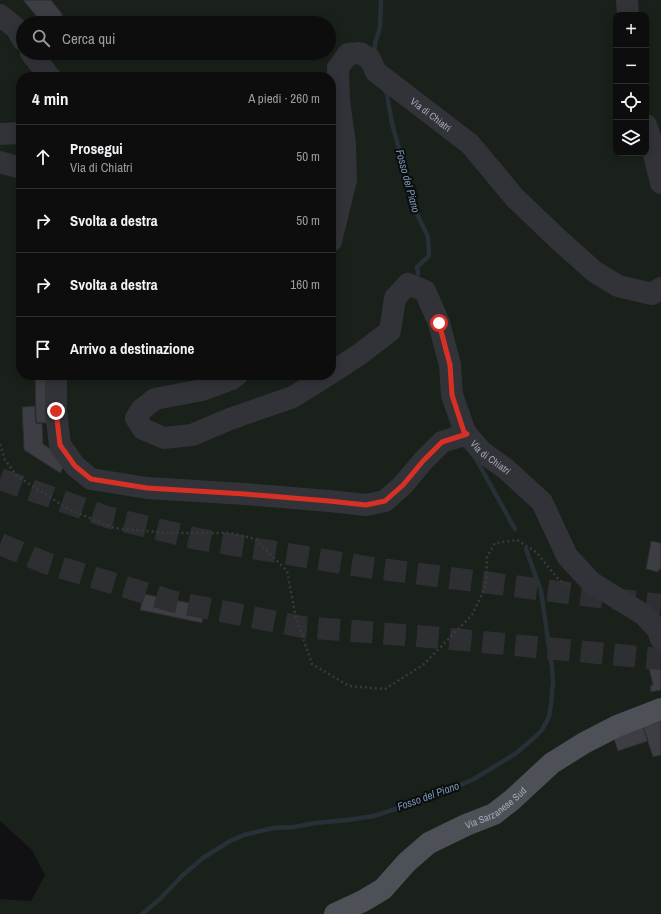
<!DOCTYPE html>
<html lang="it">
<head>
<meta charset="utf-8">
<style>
	:root { --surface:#0d0d0e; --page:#1b1b1c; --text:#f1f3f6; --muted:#9a9c9e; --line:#2d2d2e }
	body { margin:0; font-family:"Archivo Narrow",sans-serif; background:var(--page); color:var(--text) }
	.controls { position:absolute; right:12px; top:12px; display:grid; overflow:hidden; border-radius:8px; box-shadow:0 2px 10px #0003 }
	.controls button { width:36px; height:36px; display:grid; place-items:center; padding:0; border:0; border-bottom:1px solid var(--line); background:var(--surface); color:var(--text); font:20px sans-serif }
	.stop { position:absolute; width:12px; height:12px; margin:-9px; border:3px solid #d93025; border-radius:50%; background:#fff }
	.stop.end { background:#d93025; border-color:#fff; box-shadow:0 1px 4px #0008 }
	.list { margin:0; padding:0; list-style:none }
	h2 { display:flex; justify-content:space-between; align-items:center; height:52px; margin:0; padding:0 16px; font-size:17px }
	h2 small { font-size:13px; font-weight:400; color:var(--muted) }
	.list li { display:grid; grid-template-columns:26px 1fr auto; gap:12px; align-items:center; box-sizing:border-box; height:64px; padding:0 16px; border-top:1px solid var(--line) }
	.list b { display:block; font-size:15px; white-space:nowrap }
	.list p { margin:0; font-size:13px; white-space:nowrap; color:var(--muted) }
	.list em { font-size:13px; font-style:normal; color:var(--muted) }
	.icon { flex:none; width:22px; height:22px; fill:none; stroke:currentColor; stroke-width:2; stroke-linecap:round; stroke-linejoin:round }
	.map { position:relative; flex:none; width:661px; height:914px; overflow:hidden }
	.search { position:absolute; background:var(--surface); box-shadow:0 2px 10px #0003; left:16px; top:16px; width:320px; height:44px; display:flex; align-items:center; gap:10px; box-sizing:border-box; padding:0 14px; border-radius:22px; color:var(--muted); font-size:15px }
	.panel { position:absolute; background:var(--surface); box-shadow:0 2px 10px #0003; left:16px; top:72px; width:320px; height:308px; border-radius:16px }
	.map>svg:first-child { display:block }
</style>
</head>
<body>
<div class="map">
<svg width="661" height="914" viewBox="0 0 661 914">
	<rect width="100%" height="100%" fill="#111113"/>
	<!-- green -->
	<path fill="#19211a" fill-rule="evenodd" d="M0,0H661V914H0V899L31,901L45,875L32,850L0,821ZM616,15H646V153H616ZM23,23H329V53H23ZM21,77H331V375H21Z"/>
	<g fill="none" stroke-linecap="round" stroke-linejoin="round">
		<!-- stream -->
		<path stroke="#273037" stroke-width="4.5" d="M374,54L375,44L380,27L381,0
			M385,90L387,95L392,123L416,212L428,237L429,256L417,267L418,274
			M476,459L515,529
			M142,914L160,899L183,875L203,858L230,841L244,835L273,828L294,827L315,823L347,820L374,816L432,797L472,780L515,754L534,738L542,730L549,717L551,704L553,681L552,668L541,591L526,549"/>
	</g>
	<!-- building -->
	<path fill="#3d3e43" stroke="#2b2b2f" d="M23,0H51L63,15L52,23H42Z
		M35,375H49L50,423H36Z
		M35,406L36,423H42L43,444L68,460L60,473L24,450L22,407Z
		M651,541L661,543V570L659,569L658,572L646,569Z
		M144,594L205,606L202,623L140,610Z
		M654,663L659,664L660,666L661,670V690L651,692L650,686L653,685L649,669L650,666Z
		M661,721V755L653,757L643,727Z
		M643,727L648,741L618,751L613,736Z"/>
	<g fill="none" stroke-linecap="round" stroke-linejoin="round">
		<!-- highway-tunnel -->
		<path stroke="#2e2f33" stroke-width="22" stroke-dasharray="22 11" stroke-linecap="butt" d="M0,479L107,517L198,539L366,567L661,605
			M0,544L46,563L175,602L303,627L441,638L661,659"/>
		<!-- path -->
		<path stroke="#383a3f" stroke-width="2.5" stroke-dasharray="2 3" stroke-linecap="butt" d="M0,444L5,460L17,476L68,509L114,528L166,533H231L255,539L287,571L296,618L312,664L349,686L385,689L423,665L472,615L486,586L487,557L495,543L517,540L536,552L559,580L570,587"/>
		<!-- minor -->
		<g stroke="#323338" stroke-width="22">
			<path d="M627,0L628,15"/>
			<path d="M0,15L16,28L23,40"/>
			<path d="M31,53L50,77"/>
			<path d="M646,125L649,134L661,183"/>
			<path d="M0,134L21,133"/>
			<path d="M0,162L21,168"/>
			<path id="s1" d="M331,241L346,180L345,144L339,101L338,68L348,54L360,53L370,59L376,72L470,144L515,198L559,240L595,272L618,286L652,294L661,288"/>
			<path id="s2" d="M331,373L360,354L390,331L395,298L408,284L425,291L439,323L450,365L452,395L465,432L482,452L506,469L542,502L567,556L591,582L644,615L658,630L661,639"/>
			<path d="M237,375L232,379L202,390L155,399L141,410L136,418L143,429L164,438L192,435L230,419L293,397L328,375"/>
			<path d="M56,376V411L60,445L75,466L91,479L147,488L245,494L329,501L366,505L385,501L403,485L423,461L442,442L467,434"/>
		</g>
		<!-- major -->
		<path stroke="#4e5057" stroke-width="22" id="s3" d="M335,914L363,901L383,889L407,862L429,843L466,825L494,814L512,800L552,763L584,743L617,726L661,709"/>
	</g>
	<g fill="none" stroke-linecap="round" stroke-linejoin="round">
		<!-- route -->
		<path stroke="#d93025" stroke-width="5" d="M56,411L60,445L75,466L91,479L147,488L245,494L329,501L366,505L385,501L403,485L423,461L442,442L467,434L464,432L452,395L450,365L439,323"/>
	</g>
	<g text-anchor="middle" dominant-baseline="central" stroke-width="4" stroke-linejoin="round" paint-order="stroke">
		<!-- street labels -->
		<g font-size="10" fill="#a1a8b5" stroke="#0c0c0e">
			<text stroke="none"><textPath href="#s1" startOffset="300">Via di Chiatri</textPath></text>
			<text stroke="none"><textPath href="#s2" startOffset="327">Via di Chiatri</textPath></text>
			<text stroke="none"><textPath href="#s3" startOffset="195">Via Sarzanese Sud</textPath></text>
		</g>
		<!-- water labels -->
		<g font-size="11" font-style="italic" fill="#7598b3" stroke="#0c0c0e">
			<text transform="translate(408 181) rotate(75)">Fosso del Piano</text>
			<text transform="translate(428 796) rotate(-20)">Fosso del Piano</text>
		</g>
	</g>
</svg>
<div class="controls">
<button>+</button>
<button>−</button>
<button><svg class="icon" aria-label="locate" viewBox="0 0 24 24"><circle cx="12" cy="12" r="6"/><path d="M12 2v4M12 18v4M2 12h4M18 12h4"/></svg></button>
<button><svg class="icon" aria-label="layers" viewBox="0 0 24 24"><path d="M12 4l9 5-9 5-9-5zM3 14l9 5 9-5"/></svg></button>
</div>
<div class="stop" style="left:439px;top:323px"></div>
<div class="stop end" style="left:56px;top:411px"></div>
<div class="search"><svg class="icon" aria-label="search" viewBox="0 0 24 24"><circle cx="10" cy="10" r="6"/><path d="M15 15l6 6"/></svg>Cerca qui</div>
<section class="panel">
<h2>4 min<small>A piedi · 260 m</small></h2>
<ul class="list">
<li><svg class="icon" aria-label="ahead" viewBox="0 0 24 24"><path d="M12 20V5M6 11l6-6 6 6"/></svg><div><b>Prosegui</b><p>Via di Chiatri</p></div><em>50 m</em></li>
<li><svg class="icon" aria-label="right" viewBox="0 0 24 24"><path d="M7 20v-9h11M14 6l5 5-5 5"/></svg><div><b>Svolta a destra</b></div><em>50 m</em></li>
<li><svg class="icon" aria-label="right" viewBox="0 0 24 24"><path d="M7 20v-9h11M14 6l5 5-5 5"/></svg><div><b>Svolta a destra</b></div><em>160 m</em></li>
<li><svg class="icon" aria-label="arrive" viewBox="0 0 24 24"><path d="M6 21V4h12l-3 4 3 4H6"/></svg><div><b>Arrivo a destinazione</b></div></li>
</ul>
</section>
</div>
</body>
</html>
